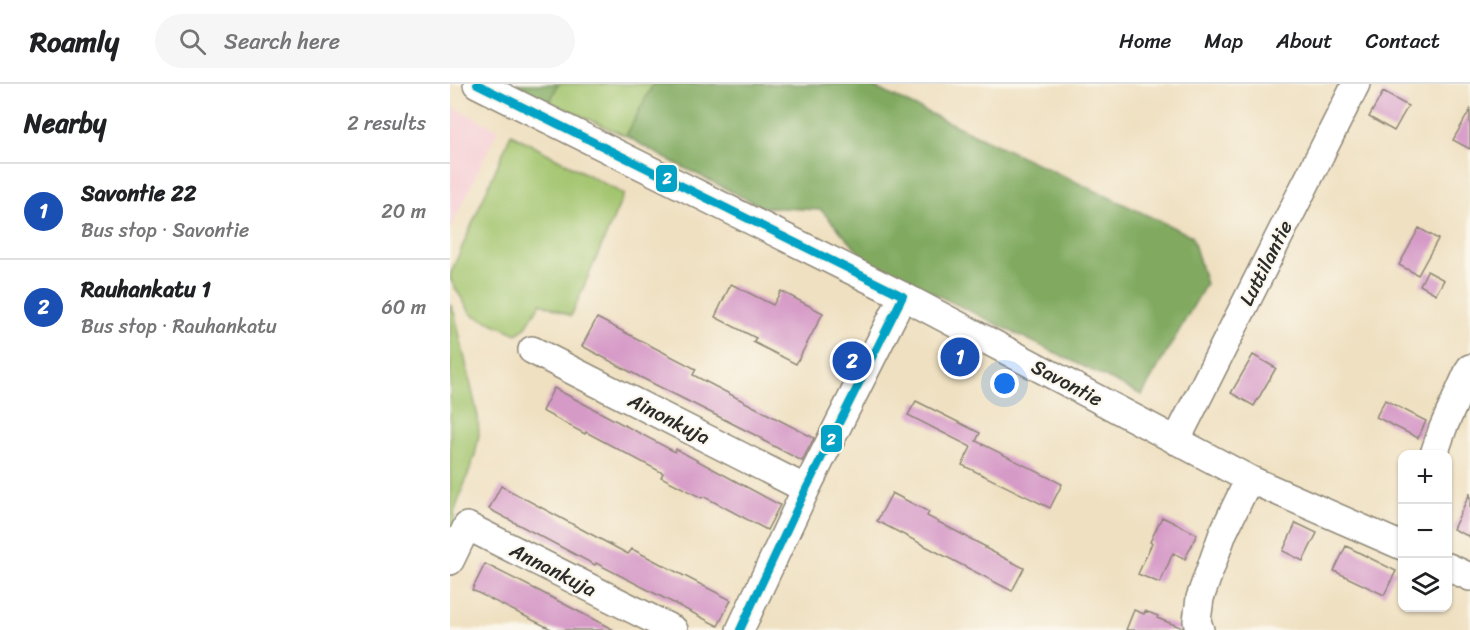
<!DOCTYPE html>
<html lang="en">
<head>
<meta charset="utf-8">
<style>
	:root { --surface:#fff; --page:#f6f6f6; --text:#202124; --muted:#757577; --line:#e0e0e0; --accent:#2563eb }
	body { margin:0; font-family:Sriracha,sans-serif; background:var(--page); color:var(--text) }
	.controls { position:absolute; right:18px; bottom:18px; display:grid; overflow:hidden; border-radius:12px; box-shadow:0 2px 4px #0004 }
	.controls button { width:54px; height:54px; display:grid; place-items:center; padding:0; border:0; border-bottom:2px solid var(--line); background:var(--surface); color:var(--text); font:30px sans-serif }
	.you { position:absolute; left:555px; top:300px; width:21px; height:21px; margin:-15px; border:4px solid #fff; border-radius:50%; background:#1a73e8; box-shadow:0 0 0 9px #1a73e833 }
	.badge { display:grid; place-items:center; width:39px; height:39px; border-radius:50%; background:var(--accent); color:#fff; font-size:20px; font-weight:700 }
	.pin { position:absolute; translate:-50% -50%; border:3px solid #fff; box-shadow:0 2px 6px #0006 }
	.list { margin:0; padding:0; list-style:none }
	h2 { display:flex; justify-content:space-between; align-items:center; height:78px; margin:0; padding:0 24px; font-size:26px }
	h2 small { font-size:20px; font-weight:400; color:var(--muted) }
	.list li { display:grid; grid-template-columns:39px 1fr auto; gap:18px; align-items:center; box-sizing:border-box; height:96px; padding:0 24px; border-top:2px solid var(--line) }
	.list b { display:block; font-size:22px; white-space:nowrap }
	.list p { margin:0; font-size:20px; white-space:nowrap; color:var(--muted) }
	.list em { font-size:20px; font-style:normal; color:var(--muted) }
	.icon { flex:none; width:33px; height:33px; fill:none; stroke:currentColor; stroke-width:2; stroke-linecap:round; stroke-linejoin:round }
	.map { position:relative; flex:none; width:1020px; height:546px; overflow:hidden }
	header { display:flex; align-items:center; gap:36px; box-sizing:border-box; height:84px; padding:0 30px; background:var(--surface); border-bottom:2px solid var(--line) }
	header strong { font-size:28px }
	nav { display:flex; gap:33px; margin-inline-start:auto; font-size:21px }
	.search { width:420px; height:54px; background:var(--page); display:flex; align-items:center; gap:15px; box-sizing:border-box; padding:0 21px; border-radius:33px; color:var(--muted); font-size:22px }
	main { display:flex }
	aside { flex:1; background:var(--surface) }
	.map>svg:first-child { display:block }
</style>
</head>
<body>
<header>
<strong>Roamly</strong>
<div class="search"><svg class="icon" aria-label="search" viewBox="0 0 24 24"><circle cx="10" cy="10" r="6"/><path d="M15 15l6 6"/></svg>Search here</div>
<nav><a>Home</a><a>Map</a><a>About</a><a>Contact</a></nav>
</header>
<main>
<aside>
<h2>Nearby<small>2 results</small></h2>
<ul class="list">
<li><span class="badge" style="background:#1a4fb4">1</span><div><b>Savontie 22</b><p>Bus stop · Savontie</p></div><em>20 m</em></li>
<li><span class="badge" style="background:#1a4fb4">2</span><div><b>Rauhankatu 1</b><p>Bus stop · Rauhankatu</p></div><em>60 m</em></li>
</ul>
</aside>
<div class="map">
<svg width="1020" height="546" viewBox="0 0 1020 546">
	<rect width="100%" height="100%" fill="#fbf7ec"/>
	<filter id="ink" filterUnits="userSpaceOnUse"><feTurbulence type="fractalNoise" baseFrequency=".0167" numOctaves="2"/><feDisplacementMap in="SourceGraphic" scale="12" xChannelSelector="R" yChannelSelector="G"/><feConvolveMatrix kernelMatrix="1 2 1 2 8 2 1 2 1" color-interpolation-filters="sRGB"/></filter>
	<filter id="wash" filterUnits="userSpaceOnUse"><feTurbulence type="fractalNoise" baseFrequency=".008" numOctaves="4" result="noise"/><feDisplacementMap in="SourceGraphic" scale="24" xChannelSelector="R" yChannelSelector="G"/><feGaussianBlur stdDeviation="1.35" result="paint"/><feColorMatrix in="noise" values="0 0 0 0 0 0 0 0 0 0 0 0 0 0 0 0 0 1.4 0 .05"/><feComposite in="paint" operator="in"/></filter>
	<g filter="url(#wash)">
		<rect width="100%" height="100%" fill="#efe0c1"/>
		<!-- built -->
		<path fill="#f6cfd6" d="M0,22L48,45L0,146Z"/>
		<!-- green -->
		<path fill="#a2c46d" stroke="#66784c" stroke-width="1.5" d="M108,0H203L176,52L100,18Z
			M61,50L174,110L121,232L91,219L75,244L67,250L21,230L0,195V191Z
			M0,220L5,231L28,333L29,351L25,371L4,429L5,443L0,456Z"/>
		<!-- forest -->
		<path fill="#81aa60" stroke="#566a46" stroke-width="1.5" d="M66,0H108L100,18Z
			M203,0H417L742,152L756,200L692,311L417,177L371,126L312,123L215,74L176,52Z"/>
		<g id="blocks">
			<!-- building -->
			<path fill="#d69ac7" d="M933,8L958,22L944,47L919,33Z
				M1020,26V65L1003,56Z
				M969,144L988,155L968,191L949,181Z
				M977,187L994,196L986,210L970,201Z
				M281,200L323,221L331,207L373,229L346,280L303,258L306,254L265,233Z
				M147,234L246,285L243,291L364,354L352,377L312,356L313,355L190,293L132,262Z
				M803,271L826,284L804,322L781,309Z
				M104,304L225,368L226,365L330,421L317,446L253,412L252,414L211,393L213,389L136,348L135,350L92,327Z
				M935,316L976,337L968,354L926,333Z
				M466,317L530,349L526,357L612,400L600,424L512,381L521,363L458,331Z
				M51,402L178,470L182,465L281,516L268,542L146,479L145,481L39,425Z
				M442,409L479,428L477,432L536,463L535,464L574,484L562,507L427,437Z
				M1020,409V453L1003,445Z
				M712,433L747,450L735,475L723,469L710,499L688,490L702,459L700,458Z
				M846,439L867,449L853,477L833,467Z
				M896,462L946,487L934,511L884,487Z
				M35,480L91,508L164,546H103L22,506Z
				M684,526L694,530L695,527L708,532L707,534L733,544V546H676Z"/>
		</g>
	</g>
	<g filter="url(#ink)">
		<use href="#blocks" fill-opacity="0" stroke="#8d8676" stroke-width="1.5"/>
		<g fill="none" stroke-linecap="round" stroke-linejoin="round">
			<defs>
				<path id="minor" d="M27,0L453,212L799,395L952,462
					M82,266L356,405
					M726,357L906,0
					M984,370L993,344L1020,284
					M0,477L17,442L224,546
					M998,483L1020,493
					M290,546L356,405L453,212
					M750,546L747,537L750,514L773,449L799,395"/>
			</defs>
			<!-- minor casing -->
			<use href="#minor" stroke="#8d8676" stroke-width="30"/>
			<!-- minor -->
			<use href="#minor" stroke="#fff" stroke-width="27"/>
			<defs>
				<path id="bus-1" d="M27,0L453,212L356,405L290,546"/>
			</defs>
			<!-- bus-1 casing -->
			<use href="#bus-1" stroke="#fbf7ec" stroke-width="12"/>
			<!-- bus-1 -->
			<use href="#bus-1" stroke="#02a3c6" stroke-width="8"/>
		</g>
	</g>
	<g text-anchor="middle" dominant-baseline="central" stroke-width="4.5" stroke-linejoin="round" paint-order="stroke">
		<!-- street labels -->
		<g font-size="20" fill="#2b2b2b" stroke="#fbf7ec">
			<text transform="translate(816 179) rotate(-63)">Luttilantie</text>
			<text transform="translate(617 299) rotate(28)">Savontie</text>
			<text transform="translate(219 335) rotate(27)">Ainonkuja</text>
			<text transform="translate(103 486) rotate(27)">Annankuja</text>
		</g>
	</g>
	<g stroke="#fbf7ec" stroke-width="2">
		<rect x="205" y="80" width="23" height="29" rx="6" fill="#02a3c6"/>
		<rect x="370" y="340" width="23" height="29" rx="6" fill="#02a3c6"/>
	</g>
	<g font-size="16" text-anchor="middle" font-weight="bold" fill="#fff">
		<text x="217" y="100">2</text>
		<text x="381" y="361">2</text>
	</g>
</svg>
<div class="controls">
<button>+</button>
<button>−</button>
<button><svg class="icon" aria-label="layers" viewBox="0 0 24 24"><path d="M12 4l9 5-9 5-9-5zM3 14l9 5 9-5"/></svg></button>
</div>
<div class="you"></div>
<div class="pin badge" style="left:510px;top:273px;background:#1a4fb4">1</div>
<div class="pin badge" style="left:402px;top:277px;background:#1a4fb4">2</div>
</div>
</main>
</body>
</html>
